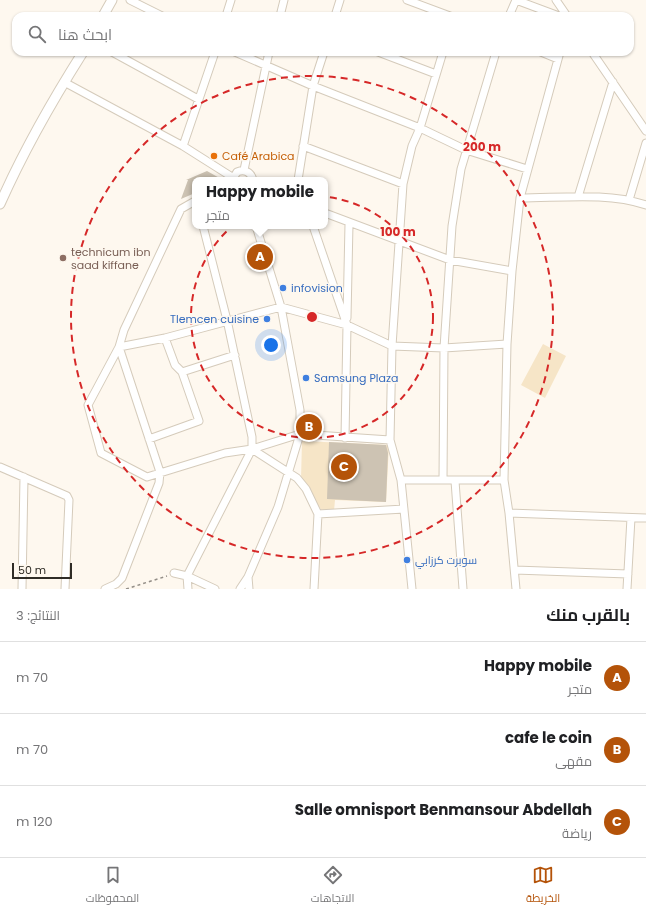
<!DOCTYPE html>
<html lang="ar">
<head>
<meta charset="utf-8">
<style>
	:root { --surface:#fff; --page:#f6f6f6; --text:#202124; --muted:#757577; --line:#e0e0e0; --accent:#b45309 }
	body { margin:0; font-family:Poppins,Cairo,sans-serif; background:var(--page); color:var(--text); direction:rtl }
	.scale { position:absolute; left:12px; bottom:10px; width:60px; box-sizing:border-box; padding-left:4px; border:2px solid #2f2c26; border-top:0; font-size:11px; line-height:14px; white-space:nowrap; color:#2f2c26; -webkit-text-stroke:3px #fef8ef; paint-order:stroke }
	.you { position:absolute; left:271px; top:345px; width:14px; height:14px; margin:-10px; border:3px solid #fff; border-radius:50%; background:#1a73e8; box-shadow:0 0 0 6px #1a73e833 }
	.badge { display:grid; place-items:center; width:26px; height:26px; border-radius:50%; background:var(--accent); color:#fff; font-size:13px; font-weight:700 }
	.pin { position:absolute; translate:-50% -50%; border:2px solid #fff; box-shadow:0 1px 4px #0006 }
	.popup { position:absolute; left:192px; top:177px; width:136px; height:52px; box-sizing:border-box; display:grid; place-content:center; border-radius:8px; background:var(--surface); filter:drop-shadow(0 1px 3px #0005); font-size:13px; white-space:nowrap; color:var(--muted) }
	.popup b { font-size:15px; color:var(--text) }
	.popup::after { content:''; position:absolute; left:50%; top:100%; margin-left:-8px; border:8px solid transparent; border-top-color:var(--surface) }
	.list { margin:0; padding:0; list-style:none }
	h2 { display:flex; justify-content:space-between; align-items:center; height:52px; margin:0; padding:0 16px; font-size:17px }
	h2 small { font-size:13px; font-weight:400; color:var(--muted) }
	.list li { display:grid; grid-template-columns:26px 1fr auto; gap:12px; align-items:center; box-sizing:border-box; height:72px; padding:0 16px; border-top:1px solid var(--line) }
	.list b { display:block; font-size:15px; white-space:nowrap }
	.list p { margin:0; font-size:13px; white-space:nowrap; color:var(--muted) }
	.list em { font-size:13px; font-style:normal; color:var(--muted) }
	.icon { flex:none; width:22px; height:22px; fill:none; stroke:currentColor; stroke-width:2; stroke-linecap:round; stroke-linejoin:round }
	.map { position:relative; flex:none; width:646px; height:589px; overflow:hidden; direction:ltr }
	.search { position:absolute; background:var(--surface); box-shadow:0 1px 3px #0004; left:12px; right:12px; top:12px; height:44px; display:flex; align-items:center; gap:10px; box-sizing:border-box; padding:0 14px; border-radius:12px; color:var(--muted); font-size:15px }
	.sheet { height:268px; background:var(--surface) }
	nav { display:flex; justify-content:space-around; align-items:center; box-sizing:border-box; height:56px; border-top:1px solid var(--line); background:var(--surface); font-size:11px; color:var(--muted) }
	nav a { display:grid; justify-items:center; gap:2px }
	nav .on { color:var(--accent) }
	.map>svg:first-child { display:block }
</style>
</head>
<body>
<div class="map">
<svg width="646" height="589" viewBox="0 0 646 589">
	<rect width="100%" height="100%" fill="#fef8ef"/>
	<!-- green -->
	<path fill="#f6e5c7" d="M543,344L566,356L545,398L521,385Z
		M302,441L389,445L386,502L335,500L334,511H322L301,479Z"/>
	<!-- building -->
	<path fill="#cdc3b3" d="M207,171L223,180H195V193L181,199L188,180H186Z
		M329,442L386,445L388,453L386,502L327,499Z"/>
	<g fill="none" stroke-linecap="round" stroke-linejoin="round">
		<defs>
			<path id="street" d="M130,0L162,16
				M407,0L450,16
				M556,0L567,16
				M226,16L231,0
				M280,16L284,0
				M335,16L340,0
				M509,16L516,0L559,16
				M112,52L198,99
				M235,52L313,86L420,128L466,150L527,169
				M378,52L436,74
				M541,52L558,59
				M560,52L520,198L512,271L507,344L504,480L509,513L646,518
				M592,52L646,131
				M64,82L183,146L232,177
				M183,146L215,52
				M303,146L403,184
				M244,170L269,52
				M232,180L237,172C245,169 251,172 253,180
				M298,180L313,86L324,52
				M578,197L613,82
				M520,198C561,198 607,192 646,205
				M629,200L646,143
				M325,213L450,260L512,271
				M203,226L227,320L252,437V449
				M313,226L347,325L345,438
				M347,318L349,224
				M182,372L235,355
				M149,439L199,421L182,372L175,365L165,338
				M390,440L300,434L252,449L225,453L147,477L101,453L88,405L119,347L165,338L281,307L347,325L392,346L444,348L507,344
				M0,467L67,496L69,500L65,589
				M401,480H504
				M443,480L444,348L452,226L461,169L496,52
				M455,481L463,589
				M509,513L516,589
				M318,514L404,509
				M515,570L628,574
				M174,573L187,576L215,589
				M22,589L24,477
				M105,589L116,584L122,578L159,483L160,472L119,347L124,330L181,209L195,201
				M188,589L187,576L252,449L297,478L306,489L318,514L314,589
				M240,589L248,577
				M249,589L248,577L278,507L300,434V410L281,307L256,226
				M412,589L401,480L390,440L392,346L403,184L412,146L420,128L443,52
				M627,589L631,518"/>
			<path id="secondary" d="M103,16L112,0
				M0,204C23,152 52,101 83,52"/>
		</defs>
		<!-- street casing -->
		<use href="#street" stroke="#d5cbbb" stroke-width="9"/>
		<!-- secondary casing -->
		<use href="#secondary" stroke="#d5cbbb" stroke-width="11"/>
		<!-- path -->
		<path stroke="#938e87" stroke-width="1.5" stroke-dasharray="3 3" stroke-linecap="butt" d="M126,589L167,576"/>
		<!-- street -->
		<use href="#street" stroke="#fff" stroke-width="7"/>
		<!-- secondary -->
		<use href="#secondary" stroke="#fff" stroke-width="9"/>
	</g>
	<!-- distance rings -->
	<g fill="none" stroke="#d62828" stroke-width="2" stroke-dasharray="7 5">
		<circle cx="312" cy="317" r="121"/>
		<circle cx="312" cy="317" r="241"/>
	</g>
	<!-- markers -->
	<circle fill="#e8710a" stroke="#fef8ef" stroke-width="1.5" cx="214" cy="156" r="4"/>
	<circle fill="#8d6e63" stroke="#fef8ef" stroke-width="1.5" cx="63" cy="258" r="4"/>
	<g fill="#3f7fe0" stroke="#fef8ef" stroke-width="1.5">
		<circle cx="283" cy="288" r="4"/>
		<circle cx="267" cy="319" r="4"/>
		<circle cx="306" cy="378" r="4"/>
		<circle cx="407" cy="560" r="4"/>
	</g>
	<g text-anchor="middle" dominant-baseline="central" stroke-width="3" stroke-linejoin="round" paint-order="stroke">
		<!-- food labels -->
		<g font-size="11" fill="#c56008" stroke="#fef8ef" text-anchor="start">
			<text x="222" y="156">Café Arabica</text>
		</g>
		<!-- education labels -->
		<g font-size="11" fill="#785e54" stroke="#fef8ef" text-anchor="start">
			<text x="71" y="252">technicum ibn<tspan x="71" dy="13">saad kiffane</tspan></text>
		</g>
		<!-- shop labels -->
		<g font-size="11" fill="#366cbe" stroke="#fef8ef" text-anchor="start">
			<text x="291" y="288">infovision</text>
			<text x="259" y="319" text-anchor="end">Tlemcen cuisine</text>
			<text x="314" y="378">Samsung Plaza</text>
			<text x="415" y="560">سوبرت كرزابي</text>
		</g>
	</g>
	<circle cx="312" cy="317" r="6" fill="#d62828" stroke="#fef8ef" stroke-width="2"/>
	<g font-size="12" text-anchor="middle" font-weight="bold" fill="#d62828" stroke="#fef8ef" stroke-width="3" stroke-linejoin="round" paint-order="stroke">
		<text x="482" y="151">200 m</text>
		<text x="398" y="236">100 m</text>
	</g>
</svg>
<div class="scale">50 m</div>
<div class="you"></div>
<div class="pin badge" style="left:260px;top:257px">A</div>
<div class="popup"><b>Happy mobile</b>متجر</div>
<div class="pin badge" style="left:309px;top:427px">B</div>
<div class="pin badge" style="left:344px;top:467px">C</div>
<div class="search"><svg class="icon" aria-label="search" viewBox="0 0 24 24"><circle cx="10" cy="10" r="6"/><path d="M15 15l6 6"/></svg>ابحث هنا</div>
</div>
<section class="sheet">
<h2>بالقرب منك<small>النتائج: 3</small></h2>
<ul class="list">
<li><span class="badge">A</span><div><b>Happy mobile</b><p>متجر</p></div><em>70 m</em></li>
<li><span class="badge">B</span><div><b>cafe le coin</b><p>مقهى</p></div><em>70 m</em></li>
<li><span class="badge">C</span><div><b>Salle omnisport Benmansour Abdellah</b><p>رياضة</p></div><em>120 m</em></li>
</ul>
</section>
<nav>
<a class="on"><svg class="icon" aria-label="map" viewBox="0 0 24 24"><path d="M3 6l6-2 6 2 6-2v14l-6 2-6-2-6 2zM9 4v14M15 6v14"/></svg>الخريطة</a>
<a><svg class="icon" aria-label="directions" viewBox="0 0 24 24"><path d="M12 3l9 9-9 9-9-9zM9 14v-3h6M13 9l2 2-2 2"/></svg>الاتجاهات</a>
<a><svg class="icon" aria-label="saved" viewBox="0 0 24 24"><path d="M7 4h10v16l-5-4-5 4z"/></svg>المحفوظات</a>
</nav>
</body>
</html>
